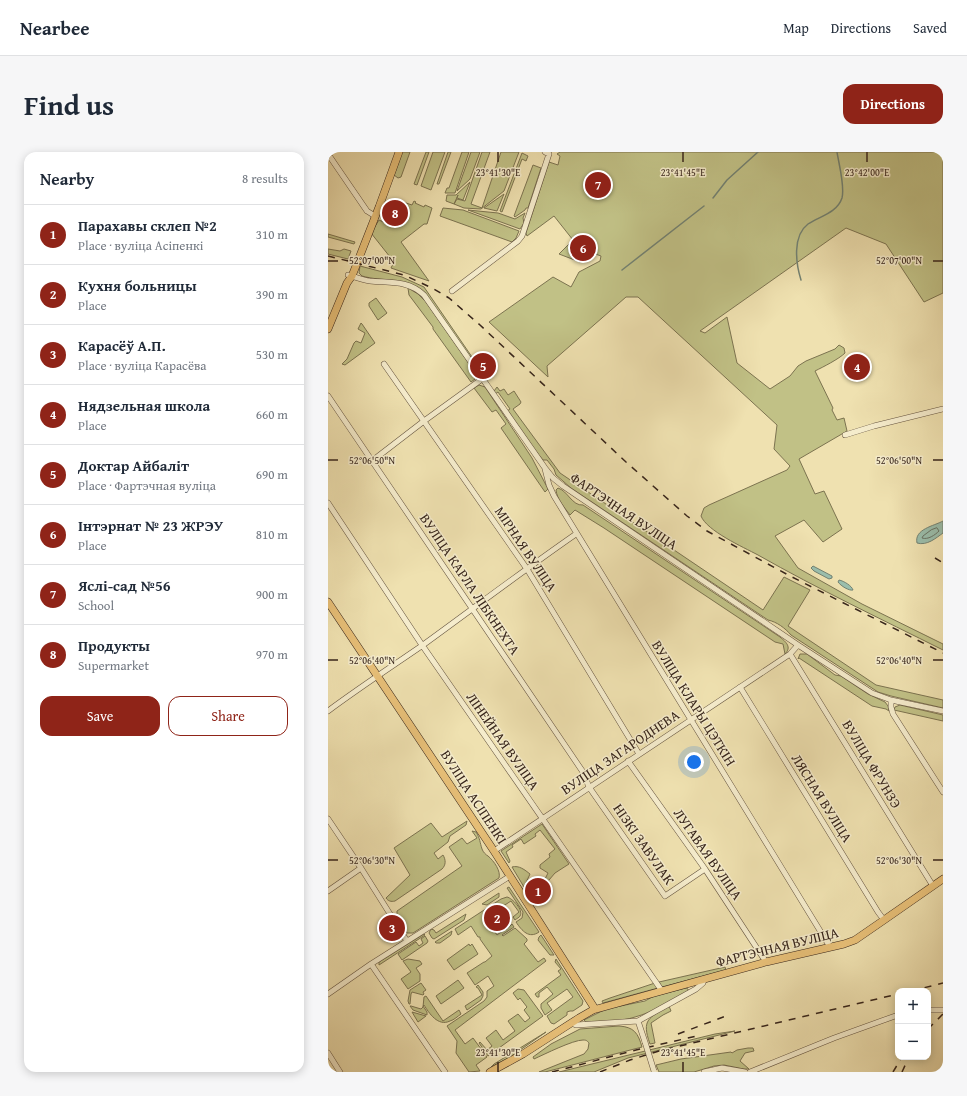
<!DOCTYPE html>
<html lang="en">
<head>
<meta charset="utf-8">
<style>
	:root { --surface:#fff; --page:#f6f6f7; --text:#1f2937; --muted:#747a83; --line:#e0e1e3; --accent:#8f2418 }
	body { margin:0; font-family:"Gentium Book Plus",serif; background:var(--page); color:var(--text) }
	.controls { position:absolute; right:12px; bottom:12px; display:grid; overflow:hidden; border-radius:8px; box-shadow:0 2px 10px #0003 }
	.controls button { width:36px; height:36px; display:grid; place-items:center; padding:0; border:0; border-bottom:1px solid var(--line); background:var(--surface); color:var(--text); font:20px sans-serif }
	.you { position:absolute; left:366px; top:610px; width:14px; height:14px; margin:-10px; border:3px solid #fff; border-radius:50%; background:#1a73e8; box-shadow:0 0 0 6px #1a73e833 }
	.badge { display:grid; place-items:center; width:26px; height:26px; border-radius:50%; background:var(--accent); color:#fff; font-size:13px; font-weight:700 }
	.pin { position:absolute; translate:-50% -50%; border:2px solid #fff; box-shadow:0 1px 4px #0006 }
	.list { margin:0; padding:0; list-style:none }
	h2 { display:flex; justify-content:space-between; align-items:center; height:52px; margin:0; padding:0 16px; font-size:17px }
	h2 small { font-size:13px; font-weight:400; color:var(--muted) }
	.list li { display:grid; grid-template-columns:26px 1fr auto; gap:12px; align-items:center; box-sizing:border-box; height:60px; padding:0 16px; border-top:1px solid var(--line) }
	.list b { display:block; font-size:15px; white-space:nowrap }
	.list p { margin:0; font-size:13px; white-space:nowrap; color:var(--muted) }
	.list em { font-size:13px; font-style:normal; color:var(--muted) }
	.actions { display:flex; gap:8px; padding:12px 16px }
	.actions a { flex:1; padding:9px 0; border:1px solid var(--accent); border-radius:12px; text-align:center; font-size:14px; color:var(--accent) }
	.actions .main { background:var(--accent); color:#fff }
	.map { position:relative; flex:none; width:615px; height:920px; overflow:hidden; border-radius:12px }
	header { display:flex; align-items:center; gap:24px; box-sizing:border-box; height:56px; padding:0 20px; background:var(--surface); border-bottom:1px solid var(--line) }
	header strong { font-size:19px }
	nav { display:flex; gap:22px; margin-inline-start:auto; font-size:14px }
	.intro { display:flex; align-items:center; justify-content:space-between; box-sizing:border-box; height:96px; padding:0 24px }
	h1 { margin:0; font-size:28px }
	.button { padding:10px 18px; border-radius:12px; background:var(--accent); color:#fff; font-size:14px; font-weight:700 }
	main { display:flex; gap:24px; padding:0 24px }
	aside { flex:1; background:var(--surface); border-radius:12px; box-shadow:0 2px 10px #0003 }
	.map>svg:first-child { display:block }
</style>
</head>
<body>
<header>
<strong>Nearbee</strong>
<nav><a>Map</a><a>Directions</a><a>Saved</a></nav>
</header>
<div class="intro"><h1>Find us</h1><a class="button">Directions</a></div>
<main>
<aside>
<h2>Nearby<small>8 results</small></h2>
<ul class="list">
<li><span class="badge">1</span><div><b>Парахавы склеп №2</b><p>Place · вуліца Асіпенкі</p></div><em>310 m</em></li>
<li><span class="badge">2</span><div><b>Кухня больницы</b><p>Place</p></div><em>390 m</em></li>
<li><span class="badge">3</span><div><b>Карасёў А.П.</b><p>Place · вуліца Карасёва</p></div><em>530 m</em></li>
<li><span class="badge">4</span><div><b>Нядзельная школа</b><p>Place</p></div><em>660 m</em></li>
<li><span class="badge">5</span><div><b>Доктар Айбаліт</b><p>Place · Фартэчная вуліца</p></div><em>690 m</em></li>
<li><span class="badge">6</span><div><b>Інтэрнат № 23 ЖРЭУ</b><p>Place</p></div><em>810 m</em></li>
<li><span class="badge">7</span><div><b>Яслі-сад №56</b><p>School</p></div><em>900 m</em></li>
<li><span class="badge">8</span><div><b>Продукты</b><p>Supermarket</p></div><em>970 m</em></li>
</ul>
<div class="actions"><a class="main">Save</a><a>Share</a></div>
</aside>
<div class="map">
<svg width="615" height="920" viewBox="0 0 615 920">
	<rect width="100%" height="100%" fill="#efe1b0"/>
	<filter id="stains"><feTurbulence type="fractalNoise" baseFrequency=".005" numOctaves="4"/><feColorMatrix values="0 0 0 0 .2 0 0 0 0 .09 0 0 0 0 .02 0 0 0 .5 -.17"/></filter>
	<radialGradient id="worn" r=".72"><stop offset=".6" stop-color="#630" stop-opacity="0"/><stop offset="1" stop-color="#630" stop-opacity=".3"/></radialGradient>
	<!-- green -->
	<path fill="#c1c186" stroke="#7c7350" d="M74,0H82L73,25L70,26L66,23Z
		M98,0H101L89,33L86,32Z
		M105,0H117L103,38L93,34Z
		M120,0H123L111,32H109Z
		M134,0H141L127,41H117L119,36H121Z
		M143,0H152L142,27L129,39Z
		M154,0H162L143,52L154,56L173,0H191L176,39L153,57L136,56L126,52L129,47L137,49Z
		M232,0H615V141L596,150L558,92L518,76L372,179L377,181L399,165L409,211L442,237L462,224L470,214L478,209L507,197L511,193L516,196L517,201C511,207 495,215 487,219L505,256L504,258L509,268L516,266L519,279L471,307L487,342L496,339L514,377L495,390L476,368L447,384L470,416L534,452L615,492V498C553,467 490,437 430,403C415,395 379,379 373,364L376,356L381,353L459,318L462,314L446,297L449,273L310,145H298L219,214L220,225L161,170L225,125L243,135L251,120L272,109L273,104L259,99L255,108L252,110L231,102L245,88L226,64L199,84L198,81L221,10L230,13L232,4L229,2Z
		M194,1L200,4L198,9L194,7L174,60L172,59Z
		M205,13L213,16L200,56H198L197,58L187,65L186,64Z
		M142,30L135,48L129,46L130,43L126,52L118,49L119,43H128Z
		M176,42L169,59L156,56Z
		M86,49L88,50L87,51L96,55L97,53L104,56L99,72H96L73,90L101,129L63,116L66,110L43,81L51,68L66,75L75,50L84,53Z
		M115,56L135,58L191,79L188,86L184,90L112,64Z
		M140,58L170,61L187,67L197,61L195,66L196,71L192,77Z
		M0,82L27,90L26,92L0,85Z
		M0,97L12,99L16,97L23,99L20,107L0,102Z
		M32,114L74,125L96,135L144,205L141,204L95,139C77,125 55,130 34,124L31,121Z
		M80,136L90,142L98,150L147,220V227L143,230L105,177V175L81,143Z
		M48,146L59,161L50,168L41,154V151Z
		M33,171L34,172L47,191L17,213L14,212L19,207L26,191L28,189L33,191L37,181L30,177Z
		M151,233L157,235L204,306L220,337L217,340L173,276L178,272L168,258L164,260L146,236Z
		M169,235L172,239L176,237L180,243L186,239L193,250L192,252L185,257L232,321L435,458L456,425L482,438L460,474L548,533L615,548V556L563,544L550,540L463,483C457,476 449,470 440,468L243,336L228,323L226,317L219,308H215L206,297L179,259L182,257L170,240L167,242L166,239Z
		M230,336C240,339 244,354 255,353L452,485C458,490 464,495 457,502L455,492L447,490L276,376L247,358L242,363C236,355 229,347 228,338Z
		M472,502H479L507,523L513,524L540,542L557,550L560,554L561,559L558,557L544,554L471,506L470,507Z
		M572,553L615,563V569L566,558L567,555Z
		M139,669L138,673L122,684L120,690L106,701L110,707L115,703C118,708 118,713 114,717L67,749C63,750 60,749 58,746L82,723L66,696L103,671L114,685Z
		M214,672L241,712L227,721L215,735L210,733L214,726L217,727L220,721L212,716V713L222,705L221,702L227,697L212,678L207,682L208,684L196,692L193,687L184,693L185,695L178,700L182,709L181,711L173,699Z
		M144,679L148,680C152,686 152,691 154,697C155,700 158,703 160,704C166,709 173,719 171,726L85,781H79L69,766V759L134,714L121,695L134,686L139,692L149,686Z
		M184,715C191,713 197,718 202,722L196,735Z
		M181,735L211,780C201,787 194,779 188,770L194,766L195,760L179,736Z
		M171,741V745L159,753L154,752Z
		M179,745C184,746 196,758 192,764C192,765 188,767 187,768L185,765L191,760L183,749L166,760V761L158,767L169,783L177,777L178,778L184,772L186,775L174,783L175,784L187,776L199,787V789L196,792L210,810L216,806L218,809L127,878L137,892L145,886L159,905L148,913L152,919L141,920L128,901L129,889L119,874L156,849L159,845V839L166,834L160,824L147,833L139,821L156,810H157L164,804L152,787V785H150L143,774L130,783L127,777L173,747Z
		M138,762L136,768L106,787L104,786L101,781L103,777L106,778L108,781Z
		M124,779L123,783L112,791H108L107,790Z
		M96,782L97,783L51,813V810Z
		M213,783L226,803H222L210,788L211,785Z
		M97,784L100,789L99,791L74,808L70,802L88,790L91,794L95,791L93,787Z
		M141,792L142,794L144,792L150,802L126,818L119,808Z
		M80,807L92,809L94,812L88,816L92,822V829L80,837L73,827L83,820L75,809Z
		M228,807L255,849L254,853L245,859H242L239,860V863L226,872L223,871L219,864L245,845L239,837L219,851L224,858L217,863L213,856V852L225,842L219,835L211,841V845H209L207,842L233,823L230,819L233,817L227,810Z
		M397,815L398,818L334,835L331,830Z
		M130,828L136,836L113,852L108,844Z
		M93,831L98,838L95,840L96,842L95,843L84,840L83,842L82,852H81L80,849L82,838Z
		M327,831L330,836L275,851L274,849L282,846Z
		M150,833L155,840V844L153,848L139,858L137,854L154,843L150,836L148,835Z
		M358,836L360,837V839C343,848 326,860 307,865C292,870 274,869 258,870L256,868L278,857L317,849L326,844Z
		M190,837L196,838L215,864L160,904L151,891L152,890L159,898L164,894L158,886L168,878L175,888L187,879L180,869L190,862L197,870L202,866L196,858L199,855L192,846L190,848L185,841Z
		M98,844L115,869L131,858L133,862C130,864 126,868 122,869C110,875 101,861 96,853L95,854L99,860V863L85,858L82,854H83L93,857L95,855L96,845Z
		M341,854L343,859L335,863L323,871L327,891L322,892C313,867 321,866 341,854Z
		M84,860L98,864L90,870Z
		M291,874C306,875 310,881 314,895L217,920H211L256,902L260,897L261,891C259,889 259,888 255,888C245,888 217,902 206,907L205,905L223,892L252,877Z
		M407,879L300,906L266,920H231L387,882Z
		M218,880L182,905L163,915L166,912Z
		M420,896H425L426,899L417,901L412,909L421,917H416L396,913L386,914L366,920H331L328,913L353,907L403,900L404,901L409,898Z"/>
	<!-- water -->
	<path fill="#9abeac" stroke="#728172" d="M615,369V381C608,386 599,394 589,391C586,377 606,374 615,369Z
		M485,414L504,424V426L501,427L486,419L483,416Z
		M511,428C516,429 524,434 525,438C521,439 513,434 510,430Z"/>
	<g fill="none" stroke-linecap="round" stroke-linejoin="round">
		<!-- shore -->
		<path stroke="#687264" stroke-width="1" d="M609,376L611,379C607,383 600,388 594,386L595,384L603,378Z"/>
		<!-- stream -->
		<path stroke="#728172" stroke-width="1.5" d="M385,46L399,28L430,0
			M294,118L376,54
			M473,128C468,112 464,84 480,72C492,64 509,61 514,46C517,34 511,13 509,0"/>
		<defs>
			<path id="minor" d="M0,2L39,59L47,64
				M20,123C28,125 34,128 42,129C62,131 80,128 96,143L217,316L225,326L235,334L470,493L544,541L563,548L615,559
				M124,139L190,89L194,84L221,2L217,0
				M56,212L199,417L311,602
				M0,244L255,620L261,635L337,744L377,717
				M517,283L546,274L615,257
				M44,309L96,269L154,227
				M217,317L221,333L226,344L502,795
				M0,351L94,493L334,839
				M462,502L605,734
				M412,535L550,760L556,768
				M563,548V555L565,562L615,640
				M0,559C31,536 63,515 95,493C146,456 196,418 248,382
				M300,609L377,717L438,810
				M0,667L33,716L79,789
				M166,699L462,502L470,493
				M0,739L33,716
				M43,812L117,920
				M0,842L43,812L182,724
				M600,858H615
				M310,869L317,890
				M243,871L248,873L310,869L368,837L375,831L376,827
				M0,901L12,920
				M376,920L394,916L417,920
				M422,920L506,886L570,863"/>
			<path id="major" d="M0,177L19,131L24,124L51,55L71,0
				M0,450L166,699L267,857
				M162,920L195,902L251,866L265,858L438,810L516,792L527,788L556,768L615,727"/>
		</defs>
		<!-- minor casing -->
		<use href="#minor" stroke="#655440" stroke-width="6"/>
		<!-- major casing -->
		<use href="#major" stroke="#37251b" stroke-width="8"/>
		<!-- minor -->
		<use href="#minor" stroke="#f5eccc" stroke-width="5"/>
		<!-- major -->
		<use href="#major" stroke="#e8c078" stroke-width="7"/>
		<!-- rail -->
		<path stroke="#37251b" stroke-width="1.5" stroke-dasharray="7 7" stroke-linecap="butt" d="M0,104L76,123L104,136L121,146L152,173L298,310L359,364L379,379L462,424L615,501
			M607,406L615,411
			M583,839L615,831
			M600,877L615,862
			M350,882L398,864
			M224,920L308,898L373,883
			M272,920L302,908L331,899L570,842
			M565,920L574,905
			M574,920L581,905"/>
		<defs>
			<path id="minor-bridge" d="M317,890L326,919"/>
		</defs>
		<!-- minor-bridge casing -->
		<use href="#minor-bridge" stroke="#655440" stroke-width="6" stroke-linecap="butt"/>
		<!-- minor-bridge -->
		<use href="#minor-bridge" stroke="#f5eccc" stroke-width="5"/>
	</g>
	<!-- ticks -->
	<path fill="none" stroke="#37251b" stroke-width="1.5" d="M170,0V10M355,0V10M539,0V10M0,109H10M605,109H615M0,308H10M605,308H615M0,508H10M605,508H615M0,708H10M605,708H615M170,910V920M355,910V920"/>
	<g text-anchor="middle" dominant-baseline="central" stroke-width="3" stroke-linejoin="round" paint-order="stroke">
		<!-- street labels -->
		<g font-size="14" fill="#37251b" stroke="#f5eccc">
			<text transform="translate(296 359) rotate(34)">ФАРТЭЧНАЯ ВУЛІЦА</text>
			<text transform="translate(198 397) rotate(56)">МІРНАЯ ВУЛІЦА</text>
			<text transform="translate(142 432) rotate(56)">ВУЛІЦА КАРЛА ЛІБКНЕХТА</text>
			<text transform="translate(366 551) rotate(58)">ВУЛІЦА КЛАРЫ ЦЭТКІН</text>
			<text transform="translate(175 589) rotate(55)">ЛІНЕЙНАЯ ВУЛІЦА</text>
			<text transform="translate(292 600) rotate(-34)">ВУЛІЦА ЗАГАРОДНЕВА</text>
			<text transform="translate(544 612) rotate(59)">ВУЛІЦА ФРУНЗЭ</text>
			<text transform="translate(146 645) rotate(57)">ВУЛІЦА АСІПЕНКІ</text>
			<text transform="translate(494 646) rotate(58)">ЛЯСНАЯ ВУЛІЦА</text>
			<text transform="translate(316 692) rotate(55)">НІЗКІ ЗАВУЛАК</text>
			<text transform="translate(380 702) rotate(55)">ЛУГАВАЯ ВУЛІЦА</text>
			<text transform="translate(449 795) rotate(-14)">ФАРТЭЧНАЯ ВУЛІЦА</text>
		</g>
	</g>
	<g font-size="10" text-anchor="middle" fill="#37251b" stroke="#f5eccc" stroke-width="3" stroke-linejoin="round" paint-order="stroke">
		<text x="170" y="24">23°41'30"E</text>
		<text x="355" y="24">23°41'45"E</text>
		<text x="539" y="24">23°42'00"E</text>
		<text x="44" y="112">52°07'00"N</text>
		<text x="571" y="112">52°07'00"N</text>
		<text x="44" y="312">52°06'50"N</text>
		<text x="571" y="312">52°06'50"N</text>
		<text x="44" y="512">52°06'40"N</text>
		<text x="571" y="512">52°06'40"N</text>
		<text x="44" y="712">52°06'30"N</text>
		<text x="571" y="712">52°06'30"N</text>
		<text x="170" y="904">23°41'30"E</text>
		<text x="355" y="904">23°41'45"E</text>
	</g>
	<rect width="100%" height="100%" filter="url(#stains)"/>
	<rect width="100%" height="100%" fill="url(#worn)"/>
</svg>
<div class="controls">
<button>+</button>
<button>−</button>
</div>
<div class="you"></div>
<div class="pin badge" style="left:210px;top:739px">1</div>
<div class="pin badge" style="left:169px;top:766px">2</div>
<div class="pin badge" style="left:64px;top:776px">3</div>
<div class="pin badge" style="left:529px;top:215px">4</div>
<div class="pin badge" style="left:155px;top:214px">5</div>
<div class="pin badge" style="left:255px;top:96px">6</div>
<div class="pin badge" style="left:270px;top:33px">7</div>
<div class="pin badge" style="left:67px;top:61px">8</div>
</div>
</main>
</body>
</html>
